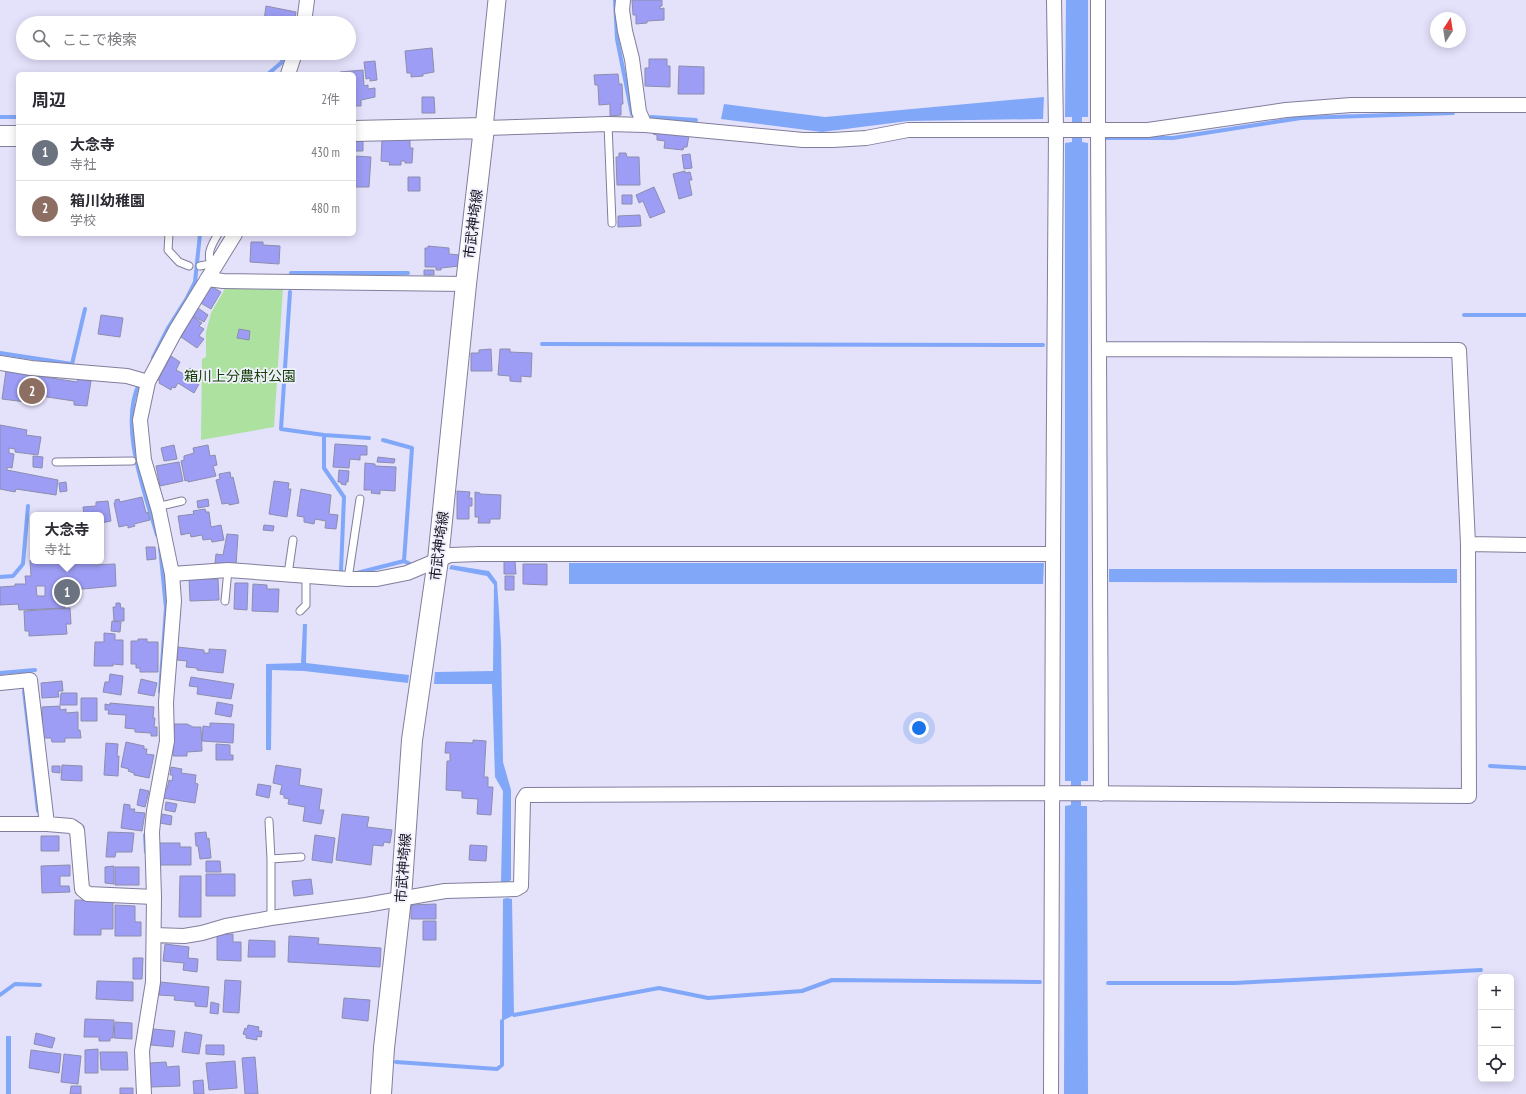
<!DOCTYPE html>
<html lang="ja">
<head>
<meta charset="utf-8">
<style>
	:root { --surface:#fff; --page:#f2f2f3; --text:#2b2b33; --muted:#7c7c81; --line:#e1e1e2; --accent:#ce3f3c }
	body { margin:0; font-family:"PT Sans Narrow","Noto Sans JP",sans-serif; background:var(--page); color:var(--text) }
	.controls { position:absolute; right:12px; bottom:12px; display:grid; overflow:hidden; border-radius:6px; box-shadow:0 2px 10px #0003 }
	.controls button { width:36px; height:36px; display:grid; place-items:center; padding:0; border:0; border-bottom:1px solid var(--line); background:var(--surface); color:var(--text); font:20px sans-serif }
	.compass { position:absolute; left:1430px; top:12px; width:36px; height:36px; border-radius:50%; background:var(--surface); box-shadow:0 2px 10px #0003; rotate:12deg }
	.you { position:absolute; left:919px; top:728px; width:14px; height:14px; margin:-10px; border:3px solid #fff; border-radius:50%; background:#1a73e8; box-shadow:0 0 0 6px #1a73e833 }
	.badge { display:grid; place-items:center; width:26px; height:26px; border-radius:50%; background:var(--accent); color:#fff; font-size:13px; font-weight:700 }
	.pin { position:absolute; translate:-50% -50%; border:2px solid #fff; box-shadow:0 1px 4px #0006 }
	.popup { position:absolute; left:30px; top:512px; width:74px; height:52px; box-sizing:border-box; display:grid; place-content:center; border-radius:6px; background:var(--surface); filter:drop-shadow(0 1px 3px #0005); font-size:13px; white-space:nowrap; color:var(--muted) }
	.popup b { font-size:15px; color:var(--text) }
	.popup::after { content:''; position:absolute; left:50%; top:100%; margin-left:-8px; border:8px solid transparent; border-top-color:var(--surface) }
	.list { margin:0; padding:0; list-style:none }
	h2 { display:flex; justify-content:space-between; align-items:center; height:52px; margin:0; padding:0 16px; font-size:17px }
	h2 small { font-size:13px; font-weight:400; color:var(--muted) }
	.list li { display:grid; grid-template-columns:26px 1fr auto; gap:12px; align-items:center; box-sizing:border-box; height:56px; padding:0 16px; border-top:1px solid var(--line) }
	.list b { display:block; font-size:15px; white-space:nowrap }
	.list p { margin:0; font-size:13px; white-space:nowrap; color:var(--muted) }
	.list em { font-size:13px; font-style:normal; color:var(--muted) }
	.icon { flex:none; width:22px; height:22px; fill:none; stroke:currentColor; stroke-width:2; stroke-linecap:round; stroke-linejoin:round }
	.map { position:relative; flex:none; width:1526px; height:1094px; overflow:hidden }
	.search { position:absolute; background:var(--surface); box-shadow:0 2px 10px #0003; left:16px; top:16px; width:340px; height:44px; display:flex; align-items:center; gap:10px; box-sizing:border-box; padding:0 14px; border-radius:22px; color:var(--muted); font-size:15px }
	.panel { position:absolute; background:var(--surface); box-shadow:0 2px 10px #0003; left:16px; top:72px; width:340px; height:164px; border-radius:6px }
	.map>svg:first-child { display:block }
</style>
</head>
<body>
<div class="map">
<svg width="1526" height="1094" viewBox="0 0 1526 1094">
	<rect width="100%" height="100%" fill="#e4e1fb"/>
	<!-- green -->
	<path fill="#ade19f" d="M226,287L283,288L274,427L201,440L202,359L206,357V332L211,313Z"/>
	<!-- water -->
	<path fill="#81a7f8" d="M1066,0H1088V117H1082V142L1088,143V781H1081V806H1087L1088,1094H1064L1065,806L1071,805V781H1065V143L1072,142V117H1065Z
		M1044,97L1043,119L908,121L822,132L721,119L724,104L825,117Z
		M569,563H1044L1043,584H569Z
		M451,565L489,571L497,582L501,643L503,762L511,790V880L507,883L501,882L503,791L495,777L492,684H434L435,672L493,671L494,585L487,576L449,569Z
		M1109,569H1457V583L1109,582Z
		M303,624H307L306,663L409,675L408,683L304,671L272,670L271,750H266V664L301,663Z
		M507,898L512,899L514,1015L502,1021L503,899Z
		M6,1036H11V1094H6Z"/>
	<g fill="none" stroke-linecap="round" stroke-linejoin="round">
		<!-- stream -->
		<path stroke="#81a7f8" stroke-width="4" d="M615,0L617,39L632,114
			M268,74L281,63L287,53
			M0,117H18
			M651,117L696,120
			M1106,138H1173L1301,118L1453,113
			M291,273H408
			M290,292L281,429L324,435L369,438
			M1464,315H1526
			M542,344L1043,345
			M0,353L72,364L85,309
			M153,358L168,328L187,298L195,282L200,234
			M140,382C118,424 145,493 157,535
			M324,435V468L344,497L341,571
			M383,440L412,448L404,561L410,564
			M357,573L404,561
			M0,577L13,576L23,564L28,506
			M0,673L35,670
			M24,691L38,811
			M160,692L166,608L160,547
			M1490,766L1526,768
			M145,835L146,852
			M1108,983H1235L1481,970
			M0,995L15,984L40,985
			M514,1015L659,988L708,998L802,991L832,980L1040,982
			M396,1062L497,1069L502,1065V1021"/>
	</g>
	<!-- building -->
	<path fill="#9d9df5" stroke="#8c8eac" fill-rule="evenodd" d="M632,0H662V6H660V9L664,8V20L647,21V23L636,24V15H633Z
		M266,6L296,12L294,23H274L264,21Z
		M432,48L434,72L423,74V76L411,77V73H407L405,51Z
		M649,59H667V66H670V87L645,86V68H649Z
		M375,61L377,80L370,81V78L366,79L364,62Z
		M679,66L704,67V94H678Z
		M363,70L364,86L368,85V89L375,88V97L361,100V106H354V74H340V72Z
		M618,74L619,84H622L623,104H621V115L610,116V104L599,105L598,85H595L594,75Z
		M422,97H434L435,113H422Z
		M654,129L689,135L687,147H684L683,150L664,148L665,141L657,140V135L653,134Z
		M382,139L410,140V148H413L412,163H405V161H401V165H389L390,162L381,161Z
		M354,141H363V151H354Z
		M619,153H626L627,157H639L640,185H617L616,157H619Z
		M690,154L692,168L684,169L682,155Z
		M354,156L371,157L369,187H354Z
		M685,171V173L690,172L692,180H689L692,195L679,199L673,174Z
		M408,177H420V191H408Z
		M654,187L665,212L650,218L643,201L639,203L636,195Z
		M622,195H632V204H622Z
		M640,215L641,226L618,227V216Z
		M251,242H263V245L280,246L279,264L250,262Z
		M428,246L449,248V254L459,255V266L441,268V270H436V267H425V248H428Z
		M424,270H434V275H424Z
		M209,285L221,292L211,309L199,302Z
		M198,308L208,315L204,322L193,316Z
		M101,315L123,318L120,337L98,334Z
		M192,316L202,323L199,326L204,329L199,336L204,339L197,348L181,337L186,329L184,328Z
		M239,329L250,331L249,340L237,338Z
		M491,349L492,371H471V353H479V350Z
		M500,349H510V352L532,353L531,377L521,376V382L510,381V376L498,375Z
		M171,356L180,362L176,370L186,375L190,368L199,373L195,381L199,384L194,393L178,383L175,388L172,387L171,390L159,383L160,381L158,380Z
		M6,371L77,382L78,379L91,381L87,406L74,405V401L27,394L26,402L2,399Z
		M0,425L27,430L26,435L41,437L38,455L15,452V449L9,448V453L14,454L12,468L7,467V470L58,480L56,495L16,489L15,492L0,489Z
		M335,444L367,446V455H360V460L350,459L349,468L333,467Z
		M174,445L177,459L164,461L161,448Z
		M208,445L210,456L215,455L217,465L213,466L216,476L188,482V480L185,481L181,461L184,460V456L194,453L193,448Z
		M33,456L43,457L42,468L33,467Z
		M378,457L395,459L394,463L377,462Z
		M179,462L183,481L160,486L156,466Z
		M365,463L375,464V466L396,467L395,491L380,490V494L371,493L372,490H364Z
		M339,470L349,471L348,482H346V485L341,484V482H338Z
		M230,472L231,478L233,477L239,503L229,505V503L222,504L216,480L220,479L219,474Z
		M274,481L289,483L288,489H291L287,517L269,514Z
		M66,482L67,491L60,492L59,483Z
		M301,489L331,495L329,514L338,515L336,529L325,528L326,521L315,519L314,524L304,522V517L297,516Z
		M457,491L470,492L469,498H472V506H469V519H457Z
		M475,492L480,493V494L501,495L500,519H490V523H478L479,517H475Z
		M142,497L146,513L148,512L150,520L134,524L135,526L128,528V525L119,527L114,503H115V500L119,499L120,502Z
		M208,499L209,506L198,508L197,501Z
		M108,501L111,521L101,523V515H84L83,507L96,506V502Z
		M205,509L206,512H209L211,527L221,525L224,540L212,542L211,539L203,540L202,535L191,537L190,533L181,535L178,516L194,514L193,511Z
		M264,525L274,526L273,531L263,530Z
		M227,534L238,535L236,565L215,563L216,554L223,555Z
		M146,547H155L156,559L147,560Z
		M30,560L87,561V563L94,562V565L115,564L116,586L72,590V583L63,584V588H67V598L65,599V608L19,610L18,604L0,605V587L15,586V584H26L25,576H31ZM36,586H45V596H37Z
		M504,561H515L516,574H504Z
		M523,564H547V585L523,584Z
		M505,576H514V590H505Z
		M189,578L218,579L219,600L190,601Z
		M235,583H248L247,610L234,609Z
		M253,584L267,585V589H279L278,612L252,611Z
		M116,603H120L121,608H124V621H114L113,607H116Z
		M70,608L71,624H66L67,634L29,636V631H25L24,611Z
		M112,621L121,622L120,632L111,631Z
		M104,633L115,634V640H123V665L113,664V666H94L95,642H104Z
		M138,639H147V642H158V672H140V668H136V664H131V641H138Z
		M178,647L204,650V653H209V649L226,650L223,673L197,670V668L186,667L187,661L177,660Z
		M110,674L123,676L121,695L103,692L105,682H109Z
		M191,677L234,684L231,699L197,694L198,687L189,686Z
		M141,679L157,683L154,696L138,693Z
		M62,681L63,691H58L59,697L42,698L41,683Z
		M61,693H77V705H60Z
		M81,698H97V721H81Z
		M217,702L233,705L231,717L215,714Z
		M110,703L154,707L153,718H155L154,727H157V736H151V733L135,732V729L125,728L126,715L108,714L109,710H105V704L110,705Z
		M60,706V710L66,709V713L78,712V730H80L81,738H65V742H52L51,738H43L42,707Z
		M210,723L234,724L233,743L202,741L203,726L210,727Z
		M174,724H187L193,727H201L202,751L187,752V756H173Z
		M473,740L486,741L484,777H488V787H493L491,815L477,814L478,799L462,798V791L446,790L447,761H450V753H445L446,742L473,743Z
		M126,742L144,746V749H147L146,754L154,755L149,778L134,775V773L128,771L129,769L121,767Z
		M106,743L118,744L117,756H119L118,776L104,775Z
		M216,744L230,745V755H233V760H216Z
		M62,765L82,766V781L61,780Z
		M276,765L301,769L299,785L322,789L319,810H324L321,824L303,821L305,807L288,804L289,799L284,798V795L280,794L282,785L273,783Z
		M52,766H60V773L52,772Z
		M171,767L182,769L181,773L196,775L195,783L198,784L195,803L163,798L165,789H167L169,780L172,781L173,775H170Z
		M258,784L271,786L269,798L256,795Z
		M140,789L149,791L145,807L137,805Z
		M166,802L177,804L175,812L165,810Z
		M124,804L130,805V809H135L134,812L145,813L142,831L121,828Z
		M162,814L172,816L171,825L160,823Z
		M342,814L369,817L367,827L392,830L390,843L384,842L383,846L373,845L371,865L336,860Z
		M108,832L134,833L132,852H116L115,857H106Z
		M206,832L207,839L209,838L211,858L200,859L198,846H196L195,833Z
		M315,835L335,838L332,863L312,860Z
		M41,836H59V851H41Z
		M159,843H180V847H191V865H159Z
		M470,845L487,846L486,861L469,860Z
		M206,861H220L221,872H206Z
		M70,865V876H60V886H69L70,892L42,893L41,866Z
		M114,866V884L105,883V867Z
		M115,867H139V885H115Z
		M206,874H235V896H206Z
		M180,876H201V917H179Z
		M311,879L313,894L294,896L292,881Z
		M75,900L113,901V929H101V935H74Z
		M436,904V919H411V905Z
		M115,905L135,906V922H141V936H115Z
		M423,921H436V940H423Z
		M217,934H233V942H241V961L217,960Z
		M289,936L319,938L318,944L381,948L380,967L288,962Z
		M249,940L275,941V957H248Z
		M165,944L189,947L188,958L198,959L197,972L183,970L184,963L163,961Z
		M133,958H143L142,979H133Z
		M225,980L241,981L239,1013L223,1012Z
		M97,981L133,982V1001L96,999Z
		M160,982L209,987L207,1007L195,1006V1002L174,1000L175,996L159,995Z
		M344,998L370,1000L368,1021L342,1018Z
		M211,1002L219,1004L218,1014L210,1013Z
		M85,1019L114,1020L113,1038H110V1041H99V1037H84Z
		M115,1022L132,1023V1039L114,1038Z
		M248,1025L259,1027L258,1031H262L261,1037L257,1036V1040L246,1038V1035L243,1034L245,1028L247,1029Z
		M153,1029L175,1031L173,1047L151,1045Z
		M185,1032L202,1035L199,1054L182,1052Z
		M36,1033L55,1038L52,1048L34,1044Z
		M206,1045H224V1055L206,1054Z
		M98,1049V1073H85V1050Z
		M31,1050L61,1054L59,1073L29,1068Z
		M100,1052H127L128,1070H101Z
		M64,1054L81,1056L78,1084L61,1082Z
		M255,1057L258,1094H245L242,1058Z
		M235,1061L237,1088L209,1090L206,1063Z
		M166,1062L167,1067L179,1066L180,1086L151,1087L150,1063Z
		M203,1080L204,1094H194L193,1081Z
		M71,1086H81V1094H70Z
		M120,1088H133V1094H120Z"/>
	<g fill="none" stroke-linecap="round" stroke-linejoin="round">
		<defs>
			<path id="service" d="M608,124L612,223
				M169,234L168,250L179,262L189,266
				M200,266L210,264
				M212,270C207,254 209,249 218,234
				M56,462L132,461
				M157,507L182,501
				M288,574L293,540
				M348,579L360,499
				M225,601L228,570
				M300,611L306,605V576
				M269,821L271,859V918
				M271,859L301,857"/>
			<path id="minor" d="M623,0L622,10L625,31L632,59L639,112L645,125
				M1098,0V129L1101,794
				M304,23L307,0
				M288,74L295,53
				M484,128L608,124L645,125L803,140H833L866,138L908,130H1148L1286,110L1351,105H1526
				M207,279L223,281L466,284
				M0,363L31,368L127,376L148,382
				M1468,544L1526,545
				M172,574L228,570L348,579H377L407,573L450,555L479,554H1053
				M0,683L30,680L47,824
				M0,824H47L71,826L77,830L82,889L88,894L154,897
				M154,935L184,936L202,933L226,926L271,918L366,905L445,891L516,889L521,886L523,800L526,795L1052,793L1469,796L1468,544L1459,350L1099,349
				M144,1094L142,1051L153,982L154,897L152,832L154,811L167,741L166,702L174,601L172,574L159,511L144,460L140,420L148,382L176,330L235,234
				M1051,1094L1053,554L1056,130L1054,0"/>
			<path id="tertiary" d="M484,128L497,0"/>
			<path id="secondary" d="M354,131L484,128L466,284L438,560L412,740L401,898L384,1048L381,1094
				M0,136H18"/>
		</defs>
		<!-- service casing -->
		<use href="#service" stroke="#817e9b" stroke-width="9"/>
		<!-- minor casing -->
		<use href="#minor" stroke="#817e9b" stroke-width="16"/>
		<!-- tertiary casing -->
		<use href="#tertiary" stroke="#817e9b" stroke-width="19"/>
		<!-- secondary casing -->
		<use href="#secondary" stroke="#817e9b" stroke-width="22"/>
		<!-- service -->
		<use href="#service" stroke="#fff" stroke-width="7"/>
		<!-- minor -->
		<use href="#minor" stroke="#fff" stroke-width="14"/>
		<!-- tertiary -->
		<use href="#tertiary" stroke="#fff" stroke-width="17"/>
		<!-- secondary -->
		<use href="#secondary" stroke="#fff" stroke-width="20"/>
	</g>
	<g text-anchor="middle" dominant-baseline="central" stroke-width="3.5" stroke-linejoin="round" paint-order="stroke">
		<!-- street labels -->
		<g font-size="14" fill="#181621" stroke="#f1f0fd">
			<text transform="translate(473 224) rotate(-83)">市武神埼線</text>
			<text transform="translate(439 546) rotate(-83)">市武神埼線</text>
			<text transform="translate(403 868) rotate(-86)">市武神埼線</text>
		</g>
		<!-- park labels -->
		<g font-size="14" fill="#174009" stroke="#f1f0fd">
			<text x="240" y="376">箱川上分農村公園</text>
		</g>
	</g>
</svg>
<div class="controls">
<button>+</button>
<button>−</button>
<button><svg class="icon" aria-label="locate" viewBox="0 0 24 24"><circle cx="12" cy="12" r="6"/><path d="M12 2v4M12 18v4M2 12h4M18 12h4"/></svg></button>
</div>
<svg class="compass" viewBox="-18 -18 36 36"><path d="M0-13l5 13h-10z" fill="#e53935"/><path d="M0 13l5-13h-10z" fill="#7c7c81"/></svg>
<div class="you"></div>
<div class="pin badge" style="left:67px;top:592px;background:#6b7280">1</div>
<div class="popup"><b>大念寺</b>寺社</div>
<div class="pin badge" style="left:32px;top:391px;background:#8d6e63">2</div>
<div class="search"><svg class="icon" aria-label="search" viewBox="0 0 24 24"><circle cx="10" cy="10" r="6"/><path d="M15 15l6 6"/></svg>ここで検索</div>
<section class="panel">
<h2>周辺<small>2件</small></h2>
<ul class="list">
<li><span class="badge" style="background:#6b7280">1</span><div><b>大念寺</b><p>寺社</p></div><em>430 m</em></li>
<li><span class="badge" style="background:#8d6e63">2</span><div><b>箱川幼稚園</b><p>学校</p></div><em>480 m</em></li>
</ul>
</section>
</div>
</body>
</html>
